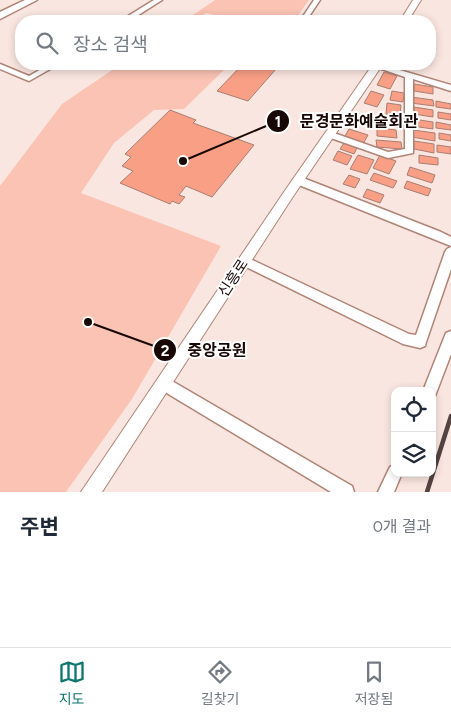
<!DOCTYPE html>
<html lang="ko">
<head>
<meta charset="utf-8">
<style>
	:root { --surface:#fff; --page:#f6f6f7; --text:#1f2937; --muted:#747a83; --line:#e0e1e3; --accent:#0f766e }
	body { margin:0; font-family:Figtree,"Noto Sans KR",sans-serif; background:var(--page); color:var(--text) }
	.controls { position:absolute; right:15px; bottom:15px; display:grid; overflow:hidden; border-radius:10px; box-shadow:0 2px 8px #0003 }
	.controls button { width:45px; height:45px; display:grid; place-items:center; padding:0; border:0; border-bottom:1px solid var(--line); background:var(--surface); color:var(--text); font:25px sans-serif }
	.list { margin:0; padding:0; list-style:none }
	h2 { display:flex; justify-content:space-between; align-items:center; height:65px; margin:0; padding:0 20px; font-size:21px }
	h2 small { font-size:16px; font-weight:400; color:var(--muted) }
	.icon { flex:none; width:28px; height:28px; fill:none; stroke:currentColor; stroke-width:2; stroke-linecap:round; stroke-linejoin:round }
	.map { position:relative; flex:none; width:451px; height:492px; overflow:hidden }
	.search { position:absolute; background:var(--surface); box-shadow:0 2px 8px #0003; left:15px; right:15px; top:15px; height:55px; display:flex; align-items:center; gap:12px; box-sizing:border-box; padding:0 18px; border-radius:20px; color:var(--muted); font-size:19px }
	.sheet { height:155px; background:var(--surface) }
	nav { display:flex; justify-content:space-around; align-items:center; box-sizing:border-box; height:70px; border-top:1px solid var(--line); background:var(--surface); font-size:14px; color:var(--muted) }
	nav a { display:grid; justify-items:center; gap:2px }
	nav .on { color:var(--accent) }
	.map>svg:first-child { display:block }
</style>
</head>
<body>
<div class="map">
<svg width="451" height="492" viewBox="0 0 451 492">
	<rect width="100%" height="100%" fill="#fae6e0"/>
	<!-- green -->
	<path fill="#fac3b3" d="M215,0H309L294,21H237L206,13L196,21H184Z
		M121,64H230L184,109L154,110L114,143L81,193L221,246L132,399L66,492H0V186L62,104Z"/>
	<!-- building -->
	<path fill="#f99f85" stroke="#a97e72" d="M210,16L228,21H205Z
		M243,64H257L276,69L248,101L217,91Z
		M384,72L397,76L390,89L377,85Z
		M414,84L433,87V94L414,91Z
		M371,91L384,95L377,107L364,103Z
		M392,91L404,93L403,102L390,100Z
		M411,97L433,100L434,106L411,103Z
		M436,101L451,104V109L436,107Z
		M387,103L401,105L400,116L386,114Z
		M414,107L433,110V117L414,114Z
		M170,110L196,120L193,123L254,145L212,197L186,186L179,195L185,197L179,204L172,201L170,204L120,183L133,171L122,166L131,157L125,154Z
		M438,112L451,114V120L438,118Z
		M383,115L402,118L401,128L382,125Z
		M413,119L433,122V129L412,126Z
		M436,122L451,125V130L436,128Z
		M377,128L396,130L397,138L377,136Z
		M349,129L368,135L363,144L344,138Z
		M413,130L435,133V141L412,137Z
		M439,133L451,135V141L439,139Z
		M376,140L401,142L402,149L377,147Z
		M414,141L434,144V153L414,149Z
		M344,143L357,148L354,154L340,149Z
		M437,145L451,147V154L437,152Z
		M338,151L352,156L347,165L333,160Z
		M358,155L374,160L367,174L350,169Z
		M380,155L396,161L389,174L373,168Z
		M419,155L438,158V165L419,163Z
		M410,167L435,175L432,183L407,175Z
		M374,173L397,181L393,188L370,180Z
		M349,175L360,179L355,188L343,184Z
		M407,181L431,189L428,196L404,188Z
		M367,189L384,195L380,203L363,197Z"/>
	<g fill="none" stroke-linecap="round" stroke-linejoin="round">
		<defs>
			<path id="minor" d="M154,0H162L129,21H120Z
				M314,0H320L306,21H300Z
				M0,64L29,76L50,64H59L29,81L0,69Z
				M367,64H379L451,85V91L413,79V153L388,158L328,137L326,135L331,132L388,152L405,149V77Z
				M298,176L441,232L451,237V246L294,183L293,180Z
				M451,247V269L426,342L425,346L420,348L403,344L240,264L238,261L240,258H248L409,334L416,335L445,252L447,249Z
				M451,331V354L435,396L432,397V391H423L446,333Z
				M165,377L352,486L354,492H331L160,389L158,384L160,379Z
				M395,464V473H402L394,492H378L390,467Z"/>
			<path id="tertiary" d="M413,0H421L408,21H400Z
				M373,64H383L292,198L102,492H81L284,192Z"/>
			<path id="secondary" d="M25,0H37L0,19V12Z"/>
		</defs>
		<!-- minor casing -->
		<use href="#minor" stroke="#b08477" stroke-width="3"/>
		<!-- tertiary casing -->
		<use href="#tertiary" stroke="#b08477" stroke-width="2"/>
		<!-- secondary casing -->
		<use href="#secondary" stroke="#b08477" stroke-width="3"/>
		<!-- minor -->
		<use href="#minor" fill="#fff" fill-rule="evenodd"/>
		<!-- tertiary -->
		<use href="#tertiary" fill="#fff" fill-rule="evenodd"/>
		<!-- secondary -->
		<use href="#secondary" fill="#fff" fill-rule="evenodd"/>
		<!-- rail -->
		<path stroke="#544340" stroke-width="4.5" d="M427,492L451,416"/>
	</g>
	<g text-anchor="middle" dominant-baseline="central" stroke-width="4" stroke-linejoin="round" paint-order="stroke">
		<!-- street labels -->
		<g font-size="15" fill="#180805" stroke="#fff">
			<text transform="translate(233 278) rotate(-57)">신흥로</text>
		</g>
	</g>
	<!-- callouts -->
	<path fill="none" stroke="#180805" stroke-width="2" d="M183 161L278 121M88 322L165 350"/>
	<g fill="#180805" stroke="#fff" stroke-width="2">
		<circle cx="183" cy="161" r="5"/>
		<circle cx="88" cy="322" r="5"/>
		<circle cx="278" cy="121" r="12"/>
		<circle cx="165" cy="350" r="12"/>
	</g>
	<g font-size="15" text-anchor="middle" font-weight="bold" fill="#fff">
		<text x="278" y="127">1</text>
		<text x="165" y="356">2</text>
	</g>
	<g font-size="16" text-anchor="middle" font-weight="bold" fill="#180805" stroke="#fff" stroke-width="4" stroke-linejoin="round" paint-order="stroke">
		<text x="359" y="127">문경문화예술회관</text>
		<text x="217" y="356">중앙공원</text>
	</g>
</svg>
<div class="controls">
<button><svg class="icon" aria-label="locate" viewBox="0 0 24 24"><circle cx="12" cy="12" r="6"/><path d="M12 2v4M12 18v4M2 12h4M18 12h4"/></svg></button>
<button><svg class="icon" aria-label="layers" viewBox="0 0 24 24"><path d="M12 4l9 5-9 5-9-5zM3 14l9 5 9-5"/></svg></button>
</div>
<div class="search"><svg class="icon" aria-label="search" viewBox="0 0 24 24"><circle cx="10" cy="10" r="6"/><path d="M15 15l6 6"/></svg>장소 검색</div>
</div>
<section class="sheet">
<h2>주변<small>0개 결과</small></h2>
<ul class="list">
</ul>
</section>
<nav>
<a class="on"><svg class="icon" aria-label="map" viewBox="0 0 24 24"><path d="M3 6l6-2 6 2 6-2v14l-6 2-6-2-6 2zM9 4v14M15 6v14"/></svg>지도</a>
<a><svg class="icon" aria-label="directions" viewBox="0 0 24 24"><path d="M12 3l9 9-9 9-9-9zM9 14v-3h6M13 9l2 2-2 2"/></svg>길찾기</a>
<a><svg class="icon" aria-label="saved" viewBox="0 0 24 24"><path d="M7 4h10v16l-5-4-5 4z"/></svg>저장됨</a>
</nav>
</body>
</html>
